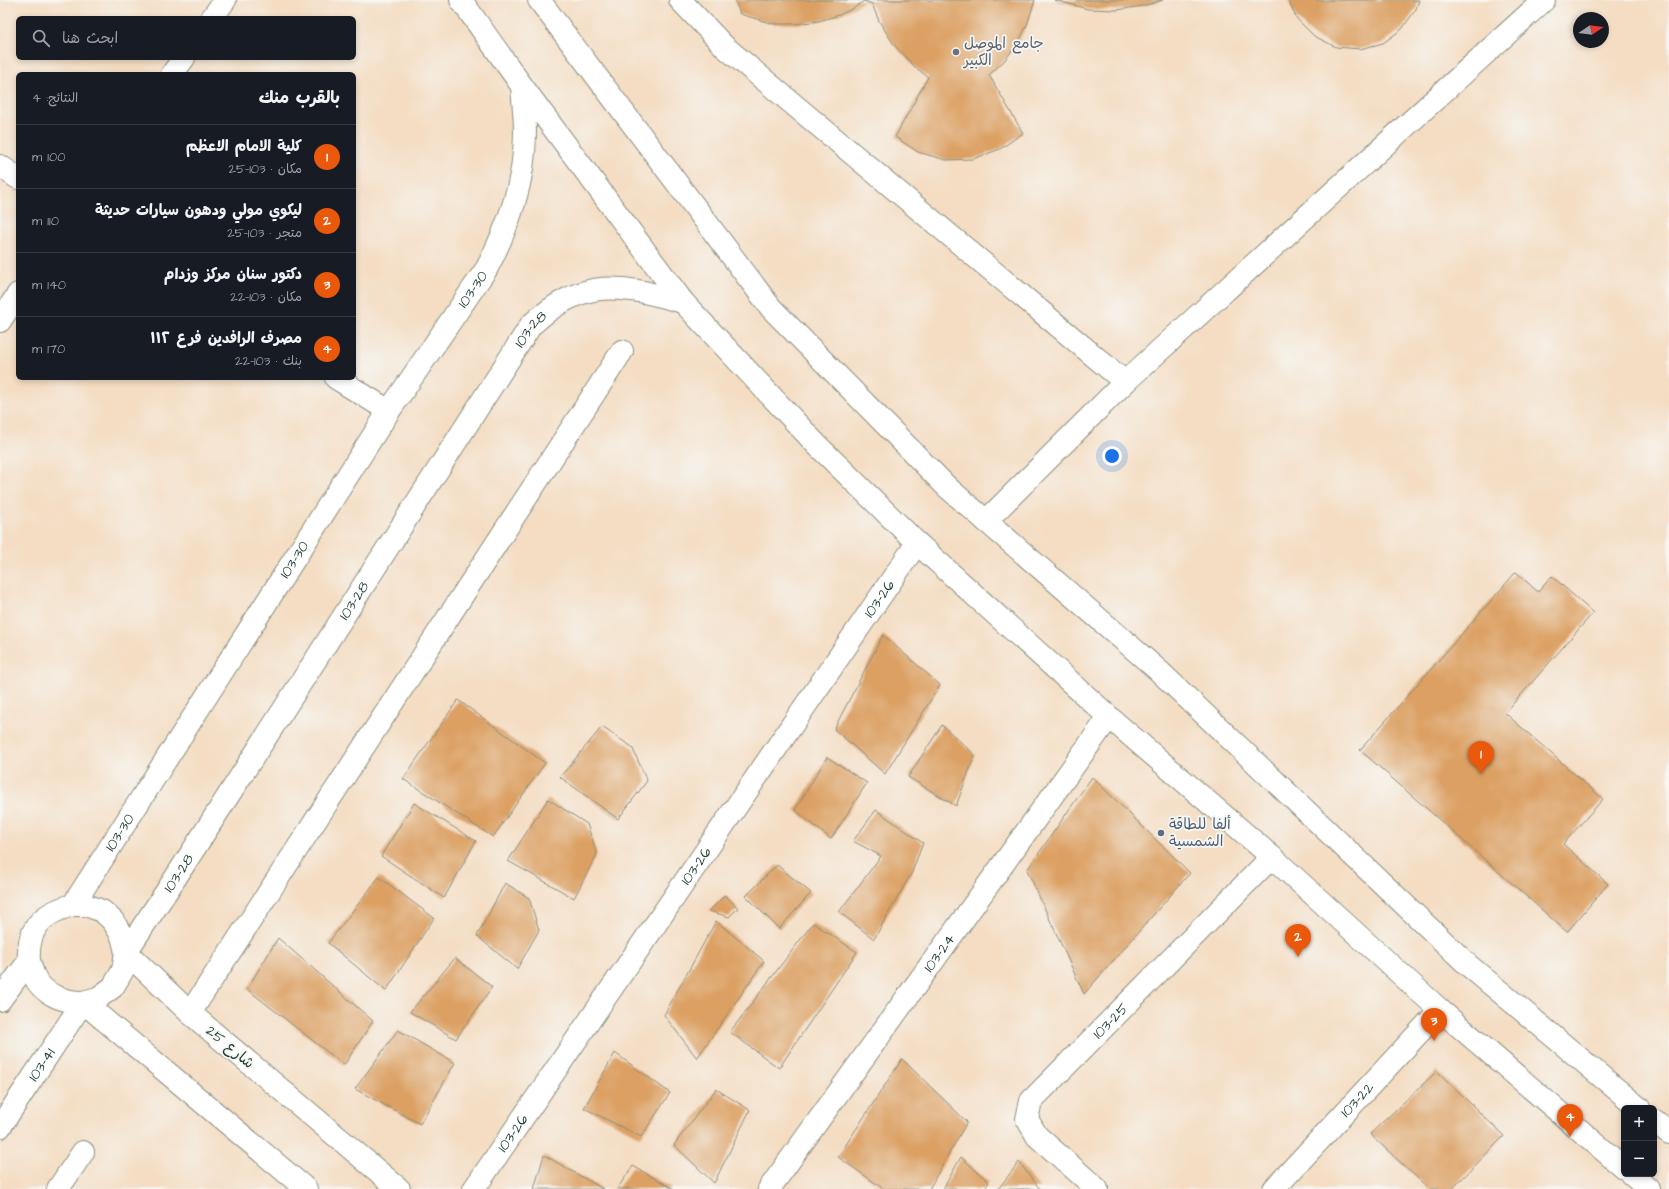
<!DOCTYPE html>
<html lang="ar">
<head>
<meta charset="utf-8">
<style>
	:root { --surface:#171b24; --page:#20242c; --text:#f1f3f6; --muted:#9ea1a6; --line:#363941; --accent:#ea580c }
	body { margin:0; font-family:"Architects Daughter","Playpen Sans Arabic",sans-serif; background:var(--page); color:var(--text); direction:rtl }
	.controls { position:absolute; right:12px; bottom:12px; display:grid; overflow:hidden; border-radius:6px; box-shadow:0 2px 6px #0003 }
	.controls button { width:36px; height:36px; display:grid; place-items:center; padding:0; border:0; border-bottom:1px solid var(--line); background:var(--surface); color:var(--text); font:20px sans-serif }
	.compass { position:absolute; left:1573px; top:12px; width:36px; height:36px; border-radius:50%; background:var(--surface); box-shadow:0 2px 6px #0003; rotate:77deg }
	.you { position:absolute; left:1112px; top:456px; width:14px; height:14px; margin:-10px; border:3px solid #fff; border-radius:50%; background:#1a73e8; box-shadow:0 0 0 6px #1a73e833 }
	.badge { display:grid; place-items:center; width:26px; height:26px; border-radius:50%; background:var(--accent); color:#fff; font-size:13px; font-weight:700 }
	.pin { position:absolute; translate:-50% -33px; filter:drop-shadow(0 1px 2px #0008) }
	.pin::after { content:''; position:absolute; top:21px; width:14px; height:12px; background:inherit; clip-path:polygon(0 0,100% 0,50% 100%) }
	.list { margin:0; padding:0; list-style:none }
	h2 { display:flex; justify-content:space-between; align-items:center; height:52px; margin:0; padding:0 16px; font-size:17px }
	h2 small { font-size:13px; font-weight:400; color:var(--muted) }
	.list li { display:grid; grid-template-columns:26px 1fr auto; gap:12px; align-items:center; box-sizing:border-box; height:64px; padding:0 16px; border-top:1px solid var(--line) }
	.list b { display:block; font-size:15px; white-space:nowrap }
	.list p { margin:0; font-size:13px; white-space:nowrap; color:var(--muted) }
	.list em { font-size:13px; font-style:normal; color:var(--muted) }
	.icon { flex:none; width:22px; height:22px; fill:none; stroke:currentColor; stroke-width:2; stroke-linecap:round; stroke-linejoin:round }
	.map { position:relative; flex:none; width:1669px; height:1189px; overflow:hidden; direction:ltr }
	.search { position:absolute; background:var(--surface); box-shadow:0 2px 6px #0003; left:16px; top:16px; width:340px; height:44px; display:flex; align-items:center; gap:10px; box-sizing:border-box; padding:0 14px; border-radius:6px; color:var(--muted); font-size:15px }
	.panel { position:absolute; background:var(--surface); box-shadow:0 2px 6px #0003; left:16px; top:72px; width:340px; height:308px; border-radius:6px; direction:rtl }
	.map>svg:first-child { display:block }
</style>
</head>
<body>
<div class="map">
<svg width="1669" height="1189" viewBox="0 0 1669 1189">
	<rect width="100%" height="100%" fill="#f6f6f2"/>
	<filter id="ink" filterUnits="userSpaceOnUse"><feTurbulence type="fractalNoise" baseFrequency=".025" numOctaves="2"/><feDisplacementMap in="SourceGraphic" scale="8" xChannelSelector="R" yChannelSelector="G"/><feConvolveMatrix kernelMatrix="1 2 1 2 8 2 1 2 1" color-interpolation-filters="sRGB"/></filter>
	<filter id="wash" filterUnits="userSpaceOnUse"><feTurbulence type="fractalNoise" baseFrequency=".012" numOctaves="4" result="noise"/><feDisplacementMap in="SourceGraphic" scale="16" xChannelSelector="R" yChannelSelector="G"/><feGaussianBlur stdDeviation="0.9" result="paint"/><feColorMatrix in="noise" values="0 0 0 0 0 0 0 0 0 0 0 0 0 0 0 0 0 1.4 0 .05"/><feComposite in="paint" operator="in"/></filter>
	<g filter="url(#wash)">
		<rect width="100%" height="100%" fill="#f4ddc3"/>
		<g id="blocks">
			<!-- building -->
			<path fill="#dca064" d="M735,0H1035L1027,25L1018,43L1004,61L989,75L1023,133L1000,149L973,159L946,160L918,152L895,137L928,77L915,67L895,46L879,21L872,4L864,1L854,8L839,15L819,21L796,24H774L740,14Z
				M1054,0H1163L1143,6L1117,10L1088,9Z
				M1288,0H1419L1416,9L1402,29L1383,43L1360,49L1336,47L1314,36L1297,19Z
				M1516,572L1538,592L1552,576L1593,613L1505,713L1603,799L1563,844L1608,884L1567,932L1360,750Z
				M883,635L940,685L885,774L834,729Z
				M458,700L545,763L493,837L403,779Z
				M942,725L975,755L956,806L908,777Z
				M602,727L632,747L647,781L618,819L560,777Z
				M827,757L867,783L831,839L795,810Z
				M1092,777L1190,873L1084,994L1027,870Z
				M548,799L587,824L597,854L574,898L508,861Z
				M414,803L476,841L444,898L381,856Z
				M876,810L923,843L912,872L874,939L839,912L881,856L853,841Z
				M777,865L811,893L779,929L746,896Z
				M379,877L434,918L386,991L328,943Z
				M505,883L529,898L539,930L517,969L477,936Z
				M725,895L738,908L729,917L709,911Z
				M716,921L764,961L697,1058L664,1015Z
				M813,923L857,952L779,1068L730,1032Z
				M278,938L373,1021L344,1065L247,989Z
				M455,958L492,987L456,1039L410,1012Z
				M398,1030L455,1063L420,1124L355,1089Z
				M615,1053L670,1093L641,1137L584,1108Z
				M902,1059L967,1122L929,1189H884L838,1157Z
				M1437,1071L1504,1136L1452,1189H1429L1370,1134Z
				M716,1089L750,1110L714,1183L674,1145Z
				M544,1155L603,1189H534Z
				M961,1157L989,1182L984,1189H943Z
				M1019,1162L1040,1189H998Z
				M633,1166L674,1189H617Z"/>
		</g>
	</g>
	<g filter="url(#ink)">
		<use href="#blocks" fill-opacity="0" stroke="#8a8d7c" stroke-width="1"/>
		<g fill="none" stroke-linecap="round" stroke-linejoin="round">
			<defs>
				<g id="minor">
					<path d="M680,0L725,47L1125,382"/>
					<path d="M212,18L225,0"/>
					<path d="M172,74L184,58"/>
					<path d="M0,166L18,178"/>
					<path d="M0,321L18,294"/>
					<path d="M336,378L389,411"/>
					<path d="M986,521L1125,382L1544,0"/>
					<path d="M73,905H86L102,911L113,921L122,936L126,952L190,1013L399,1189"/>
					<path d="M29,961C31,966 32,972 34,976C43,995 64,1002 83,1002L306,1189"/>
					<path id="s1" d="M0,1000L29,961C27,928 42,913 73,905L389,411L487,268C509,225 525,181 525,132C525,117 523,101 522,86"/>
					<path d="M190,1013L622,351"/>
					<path id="s2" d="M0,1127L83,1002L98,998L113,987L123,970L126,952L174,880L531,325C584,277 619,284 683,302"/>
					<path d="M58,1189L83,1152"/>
					<path id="s3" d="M474,1189L917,543"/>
					<path id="s4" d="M769,1189L1109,717"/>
					<path id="s5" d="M1097,1189L1037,1136L1027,1119L1031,1101L1272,857"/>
					<path id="s6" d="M1274,1189L1440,1010"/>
				</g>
				<path id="major" d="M461,0L522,86L683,302L816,444L917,543L1109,717L1272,857L1440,1010L1624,1168
					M539,0L771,308L947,487L1159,671L1468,965L1639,1108
					M1654,1121L1669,1133
					M1631,1174L1648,1189"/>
			</defs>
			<!-- minor casing -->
			<use href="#minor" stroke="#8a8d7c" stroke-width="24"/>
			<!-- major casing -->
			<use href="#major" stroke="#8a8d7c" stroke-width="24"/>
			<!-- minor -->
			<use href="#minor" stroke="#fff" stroke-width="22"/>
			<!-- major -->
			<use href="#major" stroke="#fff" stroke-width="22"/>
		</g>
	</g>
	<!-- markers -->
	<circle fill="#6b7280" stroke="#f6f6f2" stroke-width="1.5" cx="956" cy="52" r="4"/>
	<circle fill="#5c6f8a" stroke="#f6f6f2" stroke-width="1.5" cx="1161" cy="833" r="4"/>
	<g text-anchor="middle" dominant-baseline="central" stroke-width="3.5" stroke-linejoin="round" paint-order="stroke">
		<!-- worship labels -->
		<g font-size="15" fill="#5b616d" stroke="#f6f6f2" text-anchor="start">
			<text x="964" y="43">جامع الموصل<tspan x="964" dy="17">الكبير</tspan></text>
		</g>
		<!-- street labels -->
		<g font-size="15" fill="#1f3d34" stroke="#f6f6f2">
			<text stroke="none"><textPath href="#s1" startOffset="862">103-30</textPath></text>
			<text stroke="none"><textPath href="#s2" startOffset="965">103-28</textPath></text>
			<text stroke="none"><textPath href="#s1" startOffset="538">103-30</textPath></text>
			<text stroke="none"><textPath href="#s3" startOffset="716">103-26</textPath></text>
			<text stroke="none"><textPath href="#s2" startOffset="641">103-28</textPath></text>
			<text stroke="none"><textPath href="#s1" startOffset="214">103-30</textPath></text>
			<text stroke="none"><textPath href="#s3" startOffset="392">103-26</textPath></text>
			<text stroke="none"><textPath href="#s2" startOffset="317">103-28</textPath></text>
			<text stroke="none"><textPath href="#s4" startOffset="291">103-24</textPath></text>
			<text stroke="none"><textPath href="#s5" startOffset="231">103-25</textPath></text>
			<text transform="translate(230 1047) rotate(40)">شارع 25</text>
			<text stroke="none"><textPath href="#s2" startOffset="75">103-41</textPath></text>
			<text stroke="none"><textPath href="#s6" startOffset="122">103-22</textPath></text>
			<text stroke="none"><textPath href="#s3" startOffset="68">103-26</textPath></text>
		</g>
		<!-- service labels -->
		<g font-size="15" fill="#4e5e75" stroke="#f6f6f2" text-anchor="start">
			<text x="1169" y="824">ألفا للطاقة<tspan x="1169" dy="17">الشمسية</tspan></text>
		</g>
	</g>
</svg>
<div class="controls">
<button>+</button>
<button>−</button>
</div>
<svg class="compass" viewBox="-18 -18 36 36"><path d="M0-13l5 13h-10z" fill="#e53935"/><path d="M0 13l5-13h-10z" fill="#9ea1a6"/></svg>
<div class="you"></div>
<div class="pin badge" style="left:1481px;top:774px">1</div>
<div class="pin badge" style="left:1298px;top:957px">2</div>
<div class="pin badge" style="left:1434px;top:1041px">3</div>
<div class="pin badge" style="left:1570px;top:1137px">4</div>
<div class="search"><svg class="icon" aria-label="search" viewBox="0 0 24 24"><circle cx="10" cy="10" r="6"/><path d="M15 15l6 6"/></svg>ابحث هنا</div>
<section class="panel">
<h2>بالقرب منك<small>النتائج: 4</small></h2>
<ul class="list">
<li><span class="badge">1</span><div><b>كلية الامام الاعظم</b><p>مكان · 103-25</p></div><em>100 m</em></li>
<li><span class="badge">2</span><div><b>ليكوي مولي ودهون سيارات حديثة</b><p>متجر · 103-25</p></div><em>110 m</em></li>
<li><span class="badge">3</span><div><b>دكتور سنان مركز وزدام</b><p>مكان · 103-22</p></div><em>140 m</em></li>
<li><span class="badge">4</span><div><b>مصرف الرافدين فرع ١١٢</b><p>بنك · 103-22</p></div><em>170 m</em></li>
</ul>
</section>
</div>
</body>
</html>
